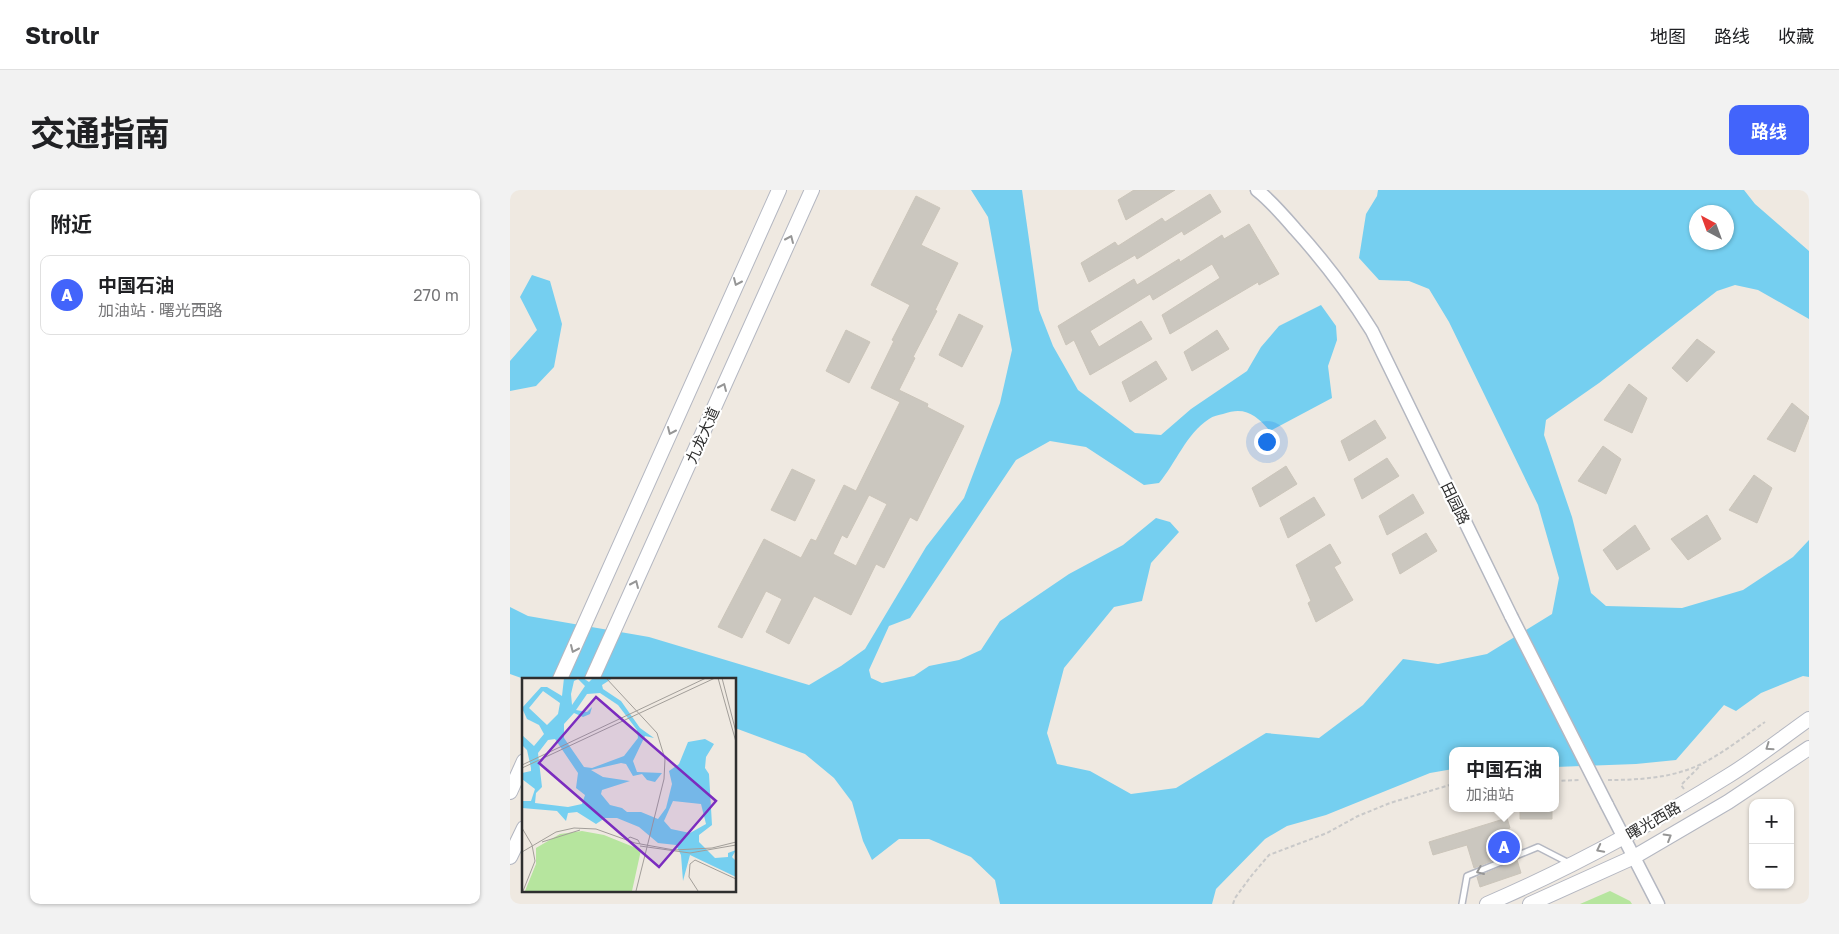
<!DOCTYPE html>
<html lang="zh">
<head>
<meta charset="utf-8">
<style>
	:root { --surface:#fff; --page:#f2f2f2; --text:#202124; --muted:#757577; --line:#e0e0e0; --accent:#4264fb }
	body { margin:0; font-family:"Golos Text","Noto Sans SC",sans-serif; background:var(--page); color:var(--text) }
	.controls { position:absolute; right:15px; bottom:15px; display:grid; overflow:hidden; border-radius:10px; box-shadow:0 1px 4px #0004 }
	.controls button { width:45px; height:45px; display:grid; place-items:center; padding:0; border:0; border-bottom:1px solid var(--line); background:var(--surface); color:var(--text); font:25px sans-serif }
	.compass { position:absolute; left:1179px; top:15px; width:45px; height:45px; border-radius:50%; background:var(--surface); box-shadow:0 1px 4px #0004; rotate:319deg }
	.you { position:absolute; left:756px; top:251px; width:18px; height:18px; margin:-12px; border:4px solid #fff; border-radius:50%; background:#1a73e8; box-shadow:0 0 0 8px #1a73e833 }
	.badge { display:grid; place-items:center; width:32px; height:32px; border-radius:50%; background:var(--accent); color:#fff; font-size:16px; font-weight:700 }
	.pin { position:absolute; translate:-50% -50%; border:2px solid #fff; box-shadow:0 1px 5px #0006 }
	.popup { position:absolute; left:939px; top:557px; width:110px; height:65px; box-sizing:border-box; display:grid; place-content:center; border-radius:10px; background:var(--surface); filter:drop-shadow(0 1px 4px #0005); font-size:16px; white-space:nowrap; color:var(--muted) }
	.popup b { font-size:19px; color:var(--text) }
	.popup::after { content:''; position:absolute; left:50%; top:100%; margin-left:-10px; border:10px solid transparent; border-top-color:var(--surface) }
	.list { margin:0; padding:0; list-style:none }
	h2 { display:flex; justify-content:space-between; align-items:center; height:65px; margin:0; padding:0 20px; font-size:21px }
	h2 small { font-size:16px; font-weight:400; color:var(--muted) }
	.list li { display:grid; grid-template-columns:32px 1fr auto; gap:15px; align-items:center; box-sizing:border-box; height:80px; margin:0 10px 10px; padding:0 10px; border:1px solid var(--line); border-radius:10px }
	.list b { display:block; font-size:19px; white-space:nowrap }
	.list p { margin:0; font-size:16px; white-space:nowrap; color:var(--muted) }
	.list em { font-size:16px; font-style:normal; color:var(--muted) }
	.map { position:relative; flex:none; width:1299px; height:714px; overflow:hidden; border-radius:10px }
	header { display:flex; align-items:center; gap:30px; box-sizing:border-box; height:70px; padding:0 25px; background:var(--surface); border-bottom:1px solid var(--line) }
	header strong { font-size:24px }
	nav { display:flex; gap:28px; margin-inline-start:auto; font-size:18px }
	.intro { display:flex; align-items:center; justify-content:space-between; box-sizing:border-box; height:120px; padding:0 30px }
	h1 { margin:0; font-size:35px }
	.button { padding:12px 22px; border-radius:10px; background:var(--accent); color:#fff; font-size:18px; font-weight:700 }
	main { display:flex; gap:30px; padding:0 30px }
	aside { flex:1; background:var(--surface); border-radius:10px; box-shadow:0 1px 4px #0004 }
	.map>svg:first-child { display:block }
</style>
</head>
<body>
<header>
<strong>Strollr</strong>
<nav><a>地图</a><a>路线</a><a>收藏</a></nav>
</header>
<div class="intro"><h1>交通指南</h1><a class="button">路线</a></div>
<main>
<aside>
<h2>附近<small></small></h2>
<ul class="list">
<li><span class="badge">A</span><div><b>中国石油</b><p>加油站 · 曙光西路</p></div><em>270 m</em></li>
</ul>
</aside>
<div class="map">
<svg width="1299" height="714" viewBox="0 0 1299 714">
	<rect width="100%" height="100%" fill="#efe9e1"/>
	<!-- green -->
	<path fill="#b6e59e" d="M1100,701L1120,711L1122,714H1070Z"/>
	<!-- water -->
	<path fill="#75cff0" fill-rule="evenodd" d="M461,0H512L529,120L543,156L568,200L625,243L651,245L681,219L737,181L751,157L769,136L811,115L826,136L827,150L818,176L822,208L760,241C746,225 735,216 713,224C709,225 703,226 699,229C676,244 666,273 649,293L634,295L576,257L540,251L506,270L400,428L379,436L359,480L361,488L372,493L404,486L419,476L449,470L471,460L490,431L559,384L613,355L646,328L660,332L669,342L641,373L632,411L604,417L554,478L537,543L547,574L580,581L621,604L666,598L756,543L809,548L853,515L893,469L928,474L977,464L1042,424L1049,388L1028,315L939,132L919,99L899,91L869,90L849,68L856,24L867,6L868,0H1234L1245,14L1299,61V129L1248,100L1225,95L1207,101L1089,193L1036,230L1034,245L1062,327L1081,403L1096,416L1172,418L1233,400L1283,367L1299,350V487L1293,486L1251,503L1226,521L1214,515L1166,570L1126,574L1045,577V561H943V579L920,583L816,625L777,636L755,649L706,699L702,714H490L485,690L461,667L419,649H389L362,670L353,651L342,612L324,588L295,564L225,538V489H14L0,484V417L18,426L139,447L299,495L331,476L355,459L416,357L454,308L490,213L502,160L478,27ZM1186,22H1216V52H1186Z
		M22,85L40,91L52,134L44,177L26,196L0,201V171L27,140L10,107Z"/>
	<!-- building -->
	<path fill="#cbc7bf" stroke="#cbc5ba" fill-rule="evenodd" d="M624,0H665L616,30L608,10Z
		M700,4L711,22L674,45L672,41L627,69L625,65L579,92L571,73L605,52L608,56L652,28L655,32Z
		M406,6L430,18L411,55L448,73L425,120L427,121L403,167L405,168L389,200L418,214L417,217L454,236L407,331L400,327L374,378L366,374L341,425L304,406L279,454L256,442L272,409L256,401L232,448L208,437L254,349L291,368L301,349L306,351L334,295L346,301L390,212L361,198L384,151L382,150L400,115L361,95ZM359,305L377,314L346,376L323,364L332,345L337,348Z
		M739,34L769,84L749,95L748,92L660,144L652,125L710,88L702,74L643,110L640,104L580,141L589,157L631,131L642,149L580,185L564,150L556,155L548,136L624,89L627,95L669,69L670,72L712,45L714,49Z
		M449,124L473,136L452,177L429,165Z
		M336,140L360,152L339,193L316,181Z
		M707,140L719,159L682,181L674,162Z
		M1187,149L1205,162L1177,192L1162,178Z
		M646,171L657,189L620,212L612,192Z
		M1119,194L1137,208L1122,243L1094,230Z
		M1282,213L1299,227L1285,262L1257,249Z
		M865,230L876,248L839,271L831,251Z
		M1093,256L1111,269L1096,304L1068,291Z
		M877,268L889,286L852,309L844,289Z
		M776,276L787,294L750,317L742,298Z
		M282,279L305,290L285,331L261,320Z
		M1244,285L1262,298L1247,333L1219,320Z
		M903,304L914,323L877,345L869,326Z
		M804,307L815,325L778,348L770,328Z
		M1197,325L1211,349L1178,370L1161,349Z
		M1125,335L1140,359L1107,380L1093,360Z
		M916,343L927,361L890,384L882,364Z
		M820,354L831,373L824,377L843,410L806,432L798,413L801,411L786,375Z
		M1010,618H1042V629H1010Z
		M997,628L1000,638L997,639L1004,662L964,678L957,655L923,665L919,652Z
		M1007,670L1011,683L970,697L967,687Z"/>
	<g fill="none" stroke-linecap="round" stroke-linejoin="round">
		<defs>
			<path id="service" d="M952,714L957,686L1028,657L1059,673"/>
			<path id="tertiary" d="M747,0C761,11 773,25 785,39C814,71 839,104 862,141L1001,426
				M1097,615L1148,714"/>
			<path id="secondary" d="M50,489L269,0
				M82,489L302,0
				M0,602L14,571
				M0,667L14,638
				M977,714C1061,678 1141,634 1218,586C1246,569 1272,548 1299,529
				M1020,714L1124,667L1218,612L1299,558"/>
		</defs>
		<!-- service casing -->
		<use href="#service" stroke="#b4b7c1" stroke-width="8"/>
		<!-- tertiary casing -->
		<use href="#tertiary" stroke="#b4b7c1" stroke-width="15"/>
		<!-- secondary casing -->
		<use href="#secondary" stroke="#b4b7c1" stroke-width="16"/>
		<!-- path -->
		<path stroke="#c9c9c9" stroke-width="2" stroke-dasharray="4 2.5" stroke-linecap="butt" d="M1098,590C1129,590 1163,588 1191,574C1212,564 1236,545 1255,532
			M1045,591L1070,590
			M1174,599L1171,595L1191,575
			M723,714L725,708L742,685L759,665L817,643L848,626L880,613L943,594"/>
		<!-- service -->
		<use href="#service" stroke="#fff" stroke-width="5"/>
		<!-- tertiary -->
		<use href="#tertiary" stroke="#fff" stroke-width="12"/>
		<!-- secondary -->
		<use href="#secondary" stroke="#fff" stroke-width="14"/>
		<defs>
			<path id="tertiary-bridge" d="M1001,426L1097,615"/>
		</defs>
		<!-- tertiary-bridge casing -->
		<use href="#tertiary-bridge" stroke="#b4b7c1" stroke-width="15" stroke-linecap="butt"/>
		<!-- tertiary-bridge -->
		<use href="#tertiary-bridge" stroke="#fff" stroke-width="12"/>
	</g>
	<!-- one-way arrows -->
	<defs><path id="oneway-chevron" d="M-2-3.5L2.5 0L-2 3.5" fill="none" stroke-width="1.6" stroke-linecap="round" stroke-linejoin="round" transform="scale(1.25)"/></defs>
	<g stroke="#969696">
		<use href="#oneway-chevron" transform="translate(280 49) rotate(-66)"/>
		<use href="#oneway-chevron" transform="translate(227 92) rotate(114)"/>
		<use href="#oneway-chevron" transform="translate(213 197) rotate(-66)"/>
		<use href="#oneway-chevron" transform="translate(161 241) rotate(114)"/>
		<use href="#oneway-chevron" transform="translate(125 394) rotate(-66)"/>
		<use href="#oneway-chevron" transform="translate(64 459) rotate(114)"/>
		<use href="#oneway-chevron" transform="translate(1259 557) rotate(145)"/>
		<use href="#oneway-chevron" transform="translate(1158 647) rotate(-31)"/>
		<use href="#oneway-chevron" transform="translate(1090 659) rotate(153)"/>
		<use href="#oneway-chevron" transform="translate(970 681) rotate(157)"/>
	</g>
	<g text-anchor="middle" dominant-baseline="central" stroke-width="4.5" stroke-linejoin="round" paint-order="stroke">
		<!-- street labels -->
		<g font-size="15" fill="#2e2e2e" stroke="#fff">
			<text transform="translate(192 245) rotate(-66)">九龙大道</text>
			<text transform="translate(946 313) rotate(64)">田园路</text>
			<text transform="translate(1143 630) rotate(-30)">曙光西路</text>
		</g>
	</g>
	<!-- overview -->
	<g transform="translate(12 488)">
		<rect width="214" height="214" fill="#efe9e1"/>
		<path d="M60,153L82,157L119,172L110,213H3L14,186V170L38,156Z" fill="#b6e59e"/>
		<path d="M42,0H61L67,4L71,0H91L80,7L81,11L99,23L118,50L132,60L123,58L111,83L115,94L140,95L133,104L125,102L120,96L111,98L104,86L99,85L69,92L81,99L108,103L80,112L79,116L88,127L100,130L105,134H119L136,141L144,130L150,106L147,93L157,86L166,64L183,61L192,66L184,79L183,90L187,96L190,147L177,157V164L193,180L206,179V175L214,172L210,179L214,183V199L168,177L161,203L159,177L154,167L136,165L117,149L95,140H83L74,146L55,134L46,135L44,143L35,133L0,130V123H9L13,111L0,101V95L9,93V90L5,72L0,67V57L12,68L22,56L17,47L5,41L0,30L19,9H25L40,18ZM56,1L63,8L50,27L49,16L52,3ZM21,13L38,25L36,36L25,47L7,30ZM78,15L96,27L115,52L116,60L102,78L70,90L62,89L42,60V46L52,35L61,39L68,36L70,29L65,34L54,32L65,16ZM33,61L56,95L54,110L63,117L60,126L46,129L13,125L14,115L20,109L16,75L26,62ZM151,123L179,126L184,146L168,155L149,151L142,143Z" fill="#75cff0" fill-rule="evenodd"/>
		<path fill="none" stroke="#a29e99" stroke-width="1" d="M84,0L135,55L143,81L142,101L114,213M196,0L214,64M200,0L214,54M0,87L184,0M0,90L193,0M0,150L10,167L13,183L1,213M104,162L108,159L116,162L118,166M20,164L58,152M118,168L168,175L214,167M0,174L34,154L52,150L74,151L113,165L152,172L190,170L214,164M176,213L167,199L168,186L173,182L214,201"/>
		<path fill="#7b2cbf" fill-opacity="0.15" stroke="#7b2cbf" stroke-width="2.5" d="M74,19L194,123L137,189L17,85Z"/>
		<rect width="214" height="214" fill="none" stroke="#2e2e2e" stroke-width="2.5"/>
	</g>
</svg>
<div class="controls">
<button>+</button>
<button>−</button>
</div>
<svg class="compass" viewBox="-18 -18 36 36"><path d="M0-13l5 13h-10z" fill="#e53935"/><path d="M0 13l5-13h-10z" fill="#757577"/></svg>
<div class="you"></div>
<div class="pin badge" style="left:994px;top:657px">A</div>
<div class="popup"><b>中国石油</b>加油站</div>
</div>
</main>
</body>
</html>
